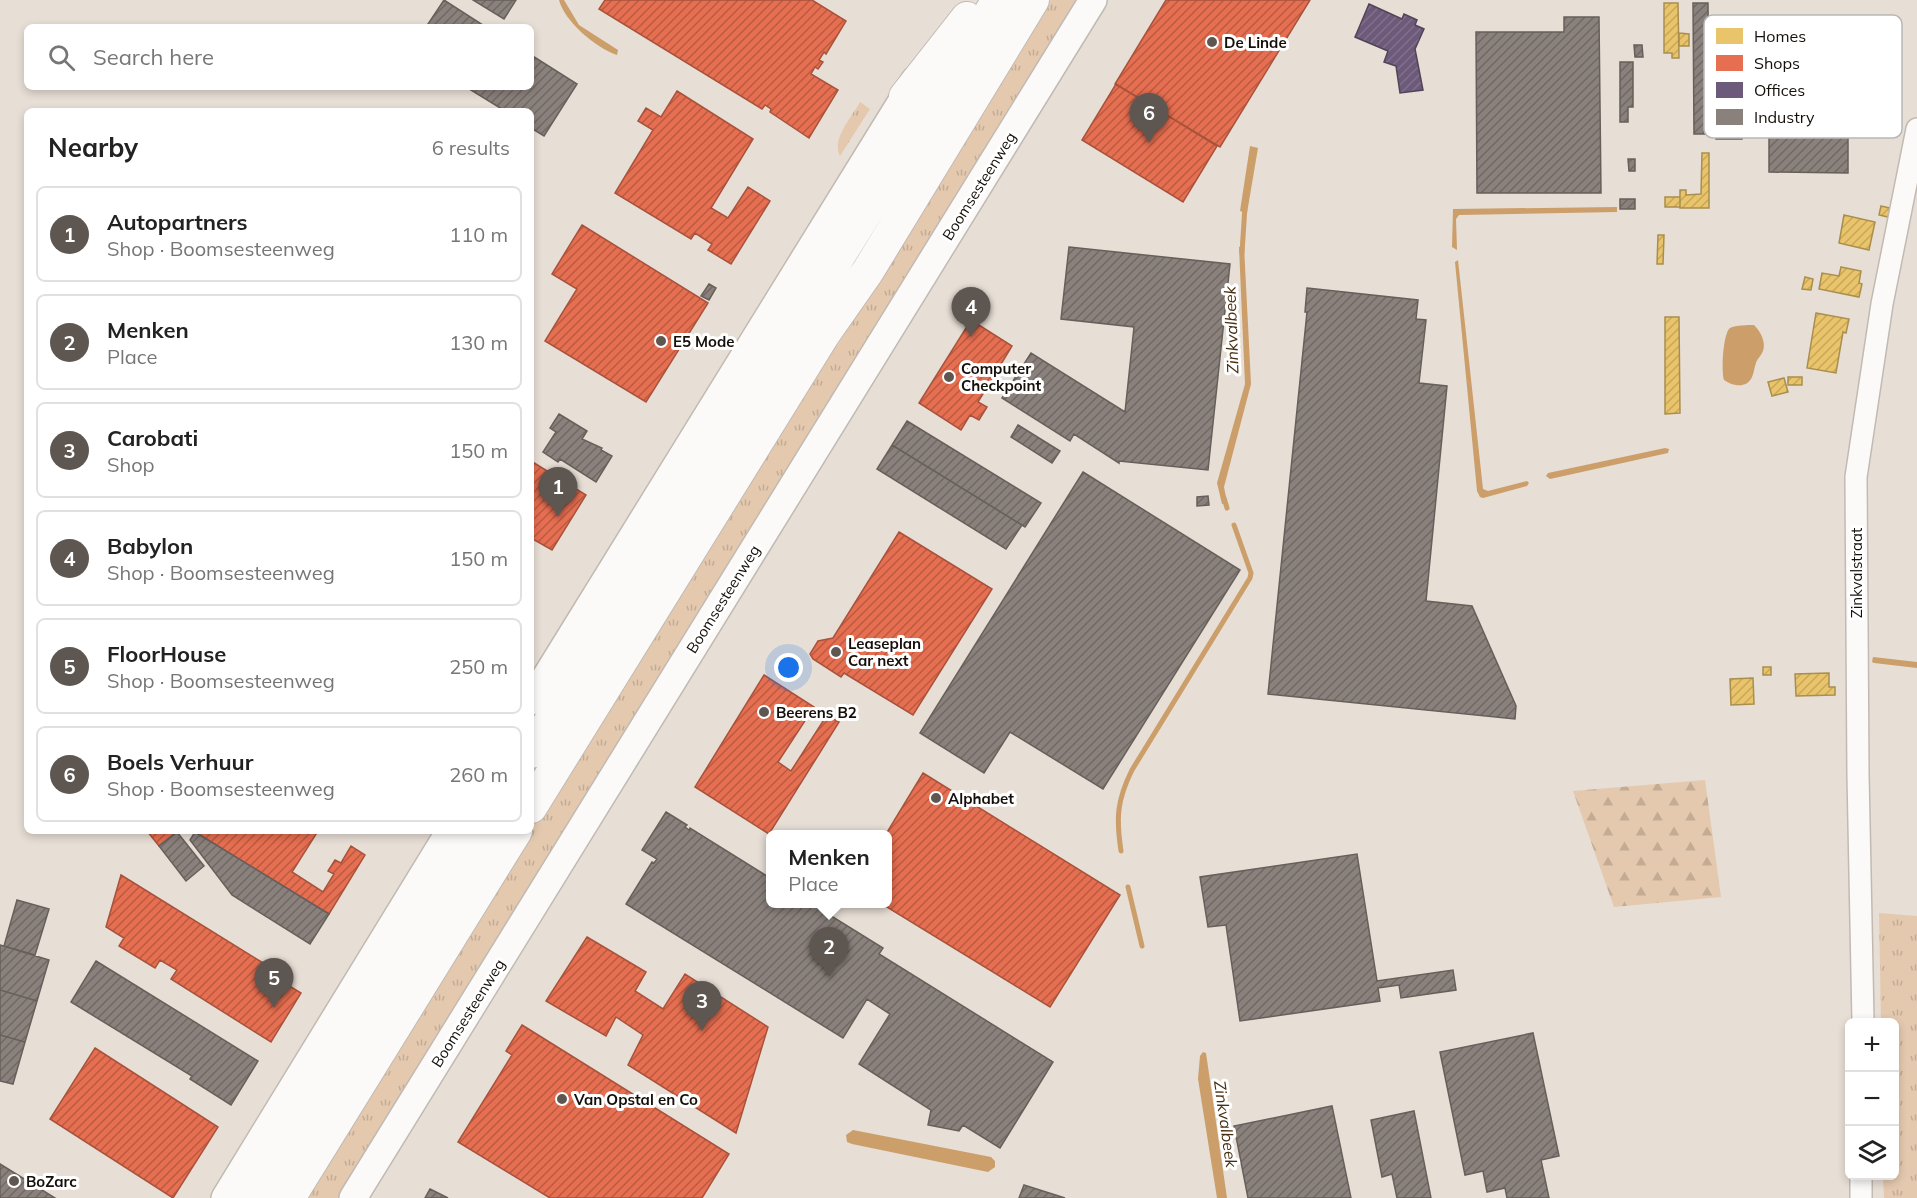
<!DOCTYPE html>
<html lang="en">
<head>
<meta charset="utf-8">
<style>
	:root { --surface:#fff; --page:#f2f2f2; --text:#222; --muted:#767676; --line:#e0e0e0; --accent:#5e5751 }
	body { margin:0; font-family:Mulish,sans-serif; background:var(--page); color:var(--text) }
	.controls { position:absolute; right:18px; bottom:18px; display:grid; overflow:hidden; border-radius:9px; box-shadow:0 3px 9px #0003 }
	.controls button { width:54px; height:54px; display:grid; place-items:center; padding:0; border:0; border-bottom:2px solid var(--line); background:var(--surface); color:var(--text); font:30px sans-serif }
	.you { position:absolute; left:789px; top:668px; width:21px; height:21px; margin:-15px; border:4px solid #fff; border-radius:50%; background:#1a73e8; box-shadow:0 0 0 9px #1a73e833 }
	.badge { display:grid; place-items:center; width:39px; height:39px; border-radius:50%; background:var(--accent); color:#fff; font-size:20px; font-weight:700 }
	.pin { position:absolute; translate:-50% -50px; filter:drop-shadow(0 2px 3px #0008) }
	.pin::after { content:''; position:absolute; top:32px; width:21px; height:18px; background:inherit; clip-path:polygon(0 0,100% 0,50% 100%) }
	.popup { position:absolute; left:766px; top:830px; width:126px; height:78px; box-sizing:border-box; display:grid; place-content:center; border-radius:9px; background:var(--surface); filter:drop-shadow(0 2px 4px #0005); font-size:20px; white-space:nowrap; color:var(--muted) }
	.popup b { font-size:22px; color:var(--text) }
	.popup::after { content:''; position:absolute; left:50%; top:100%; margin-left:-12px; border:12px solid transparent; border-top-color:var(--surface) }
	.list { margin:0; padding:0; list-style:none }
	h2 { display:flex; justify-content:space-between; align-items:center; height:78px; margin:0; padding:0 24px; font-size:26px }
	h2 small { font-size:20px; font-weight:400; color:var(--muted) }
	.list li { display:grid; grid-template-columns:39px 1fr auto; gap:18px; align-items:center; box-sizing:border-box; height:96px; margin:0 12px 12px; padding:0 12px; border:2px solid var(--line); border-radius:9px }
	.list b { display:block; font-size:22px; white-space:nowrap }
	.list p { margin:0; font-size:20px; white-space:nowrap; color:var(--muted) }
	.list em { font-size:20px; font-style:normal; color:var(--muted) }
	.icon { flex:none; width:33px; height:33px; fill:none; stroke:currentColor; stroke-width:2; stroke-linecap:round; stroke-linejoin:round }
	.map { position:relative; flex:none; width:1917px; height:1198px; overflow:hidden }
	.search { position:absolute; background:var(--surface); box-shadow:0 3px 9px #0003; left:24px; top:24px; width:510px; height:66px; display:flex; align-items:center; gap:15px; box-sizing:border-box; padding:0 21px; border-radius:9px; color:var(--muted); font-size:22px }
	.panel { position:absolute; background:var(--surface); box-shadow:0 3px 9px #0003; left:24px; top:108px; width:510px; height:726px; border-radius:9px }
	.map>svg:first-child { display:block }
</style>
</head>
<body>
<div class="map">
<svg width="1917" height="1198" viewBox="0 0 1917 1198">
	<defs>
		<pattern id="grass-tufts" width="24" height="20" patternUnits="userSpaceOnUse" patternTransform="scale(1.5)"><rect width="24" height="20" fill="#e4c9ae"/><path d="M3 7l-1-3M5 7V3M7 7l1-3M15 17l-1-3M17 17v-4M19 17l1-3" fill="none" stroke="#c3ab94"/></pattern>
		<pattern id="forest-firs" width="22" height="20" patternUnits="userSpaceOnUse" patternTransform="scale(1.5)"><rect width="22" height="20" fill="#e4c9ae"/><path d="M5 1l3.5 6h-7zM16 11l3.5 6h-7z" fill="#c3ab94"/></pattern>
		<pattern id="homes-hatch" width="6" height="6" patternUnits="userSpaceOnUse" patternTransform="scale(1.5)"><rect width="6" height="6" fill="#e9c46a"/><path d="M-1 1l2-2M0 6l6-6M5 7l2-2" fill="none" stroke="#c7a75b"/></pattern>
		<pattern id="shops-hatch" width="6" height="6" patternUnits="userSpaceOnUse" patternTransform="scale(1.5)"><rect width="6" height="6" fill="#e76f51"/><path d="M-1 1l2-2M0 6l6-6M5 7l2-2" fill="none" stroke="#ba5a41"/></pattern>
		<pattern id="offices-hatch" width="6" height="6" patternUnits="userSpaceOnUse" patternTransform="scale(1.5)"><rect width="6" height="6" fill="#6d597a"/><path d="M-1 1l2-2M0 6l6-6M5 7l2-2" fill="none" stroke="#807089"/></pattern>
		<pattern id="industry-hatch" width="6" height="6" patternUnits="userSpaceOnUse" patternTransform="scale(1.5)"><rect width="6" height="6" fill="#8a817c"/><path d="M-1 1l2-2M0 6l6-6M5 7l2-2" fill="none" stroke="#706864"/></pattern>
	</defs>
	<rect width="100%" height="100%" fill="#e7ded5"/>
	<!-- grass -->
	<path fill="url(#grass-tufts)" d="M1051,0H1084L342,1198H304L531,831V827L828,343L837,346L952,157Z
		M860,102L870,109L840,156C831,139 852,117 860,102Z
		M1879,913L1917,916V1198H1884L1883,1176H1894V1022H1881Z"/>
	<!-- forest -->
	<path fill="url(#forest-firs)" d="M1705,780L1721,897L1614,907L1573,791Z"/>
	<!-- water -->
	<path fill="#cb9e6a" d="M559,0H564L579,25L618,50L617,55C596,48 565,22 559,0Z
		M1250,146L1258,148L1247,213L1240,211Z
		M1617,207V212L1459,215L1456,219L1457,250L1452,247L1453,209Z
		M1244,246L1251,384L1224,487L1227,502L1222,504L1217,483L1245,384L1239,247Z
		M1458,260L1483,489L1488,491L1527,481L1529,483L1527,486L1483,498L1480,497L1477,491L1455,262Z
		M1754,325C1761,332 1766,342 1763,351C1761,356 1757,359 1756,363C1754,368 1754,373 1752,377C1747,389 1732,386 1724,380C1721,372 1723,333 1730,328C1736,325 1748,325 1754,325Z
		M1665,448L1669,449L1668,453L1550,479L1546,476L1548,473Z
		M1873,657L1917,662V668L1874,663L1872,662Z
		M1203,1052L1206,1053L1227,1198H1217L1198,1079L1200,1056Z
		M853,1130L991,1157L995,1161V1167L988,1172L852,1144L847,1142L846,1135Z"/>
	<!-- homes -->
	<path fill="url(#homes-hatch)" stroke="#a98e4d" stroke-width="1.5" d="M1664,3H1678L1679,58H1672V53H1664Z
		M1679,33L1689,34V46H1679Z
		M1702,153H1709V208H1680V190H1686V195L1701,194Z
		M1665,197H1680V207H1665Z
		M1881,206L1890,208L1888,217L1879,215Z
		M1844,215L1875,222L1869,250L1839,243Z
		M1658,235H1664L1663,264H1657Z
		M1841,267L1861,271L1859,283L1862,284L1859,297L1819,289L1822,273L1839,276Z
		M1805,277L1813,279L1811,290L1802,289Z
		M1816,313L1849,319L1846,333L1843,332L1836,373L1807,368Z
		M1665,317H1679L1680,413L1665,414Z
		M1788,377H1802V385H1788Z
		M1784,378L1788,392L1772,396L1768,382Z
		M1763,667H1771V675H1763Z
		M1829,673V687H1835V695L1796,696L1795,674Z
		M1753,678L1754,704L1731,705L1730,679Z"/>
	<!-- shops -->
	<path fill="url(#shops-hatch)" stroke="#a8523c" stroke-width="1.5" d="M605,0H812L846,21L826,54L824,52L819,60L823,62L818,69L815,67L811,74L838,90L809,138L770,112L771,109L765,105L762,109L599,9Z
		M1166,0H1310L1220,147L1115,84Z
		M1116,84L1217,146L1183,202L1082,140Z
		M677,91L753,139L711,208L728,218L748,187L770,201L731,264L708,250L712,244L695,233L691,239L615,193L653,130L638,121L646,108L661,117Z
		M582,225L708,303L646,402L545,341L577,289L552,274Z
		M971,320L1012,346L978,402L987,407L979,420L970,415L961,430L919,403Z
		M531,461L586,495L552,550L531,538Z
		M899,532L992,589L913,715L844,673L841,677L813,659L810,654L818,641L833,638Z
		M764,675L814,707L778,762L791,771L827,715L839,722L769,834L695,787Z
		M923,773L1120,895L1050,1007L882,904H888V834H886Z
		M147,831H178L159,846Z
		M193,831H318L292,872L323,892L334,874L328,871L335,860L341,863L351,846L365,855L329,914Z
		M121,875L281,974L278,979L301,993L271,1042L171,979L177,970L160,960L155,968L119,946L124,938L106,927Z
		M587,937L646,972L635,991L663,1009L685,974L768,1027L736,1133L628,1065L643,1035L616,1017L606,1036L546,1001Z
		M522,1025L729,1154L702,1198H550L458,1142L512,1055L506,1051Z
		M95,1048L218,1127L173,1198L50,1119Z"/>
	<!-- offices -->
	<path fill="url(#offices-hatch)" stroke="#534358" stroke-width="1.5" d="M1369,4L1402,19L1404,14L1417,20L1415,25L1424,29L1415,49L1423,90L1400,93L1396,66L1384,62L1388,51L1355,37Z"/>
	<!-- industry -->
	<path fill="url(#industry-hatch)" stroke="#675f5a" stroke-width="1.5" d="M444,0L486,27H426Z
		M473,0H516L504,19Z
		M1693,3H1708L1709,134H1694Z
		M1564,17H1599L1601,193H1477L1476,32H1564Z
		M1716,20H1742V139H1716Z
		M1894,22V25H1898V56H1894V60H1863V70H1883V129H1848V173L1769,172V42L1848,40V49H1857V23Z
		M1634,45H1642L1643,57H1635Z
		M531,55L577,84L544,136L531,128V111H505L466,87H531Z
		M1620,62H1633V107H1628V122H1620Z
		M1628,159H1635V171H1629Z
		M1620,199H1635V209H1620Z
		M1069,247L1230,264L1208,470L1119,461V463L1074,434L1070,441L1002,398L1031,353L1125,412L1134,327L1061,319Z
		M709,284L716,288L709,300L701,296Z
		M1307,288L1418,300L1416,319L1426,320L1419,383L1447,386L1426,601L1472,606L1516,706L1515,719L1268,694L1307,312H1305Z
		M559,414L587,431L582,439L602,448L601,450L612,456L596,482L560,459L558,462L543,452L556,432L550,428Z
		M907,421L1041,503L1025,527L892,445Z
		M1018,425L1060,451L1052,463L1011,437Z
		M892,445L1022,525L1006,549L877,469Z
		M1083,472L1240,570L1103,789L1010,732L984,773L920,733Z
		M1208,496L1209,505L1197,506V497Z
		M666,812L687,825L685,827L689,830L690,828L770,878V904H812L883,948L879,954L1053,1062L1000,1148L963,1125L959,1131L928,1125L931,1110L859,1064L890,1014L867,999L843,1038L626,904L652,862L654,863L657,859L642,850Z
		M177,832L204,866L186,881L159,846Z
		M195,832L329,914L310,944L232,895L190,840Z
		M1357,854L1377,981L1453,970L1456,990L1401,998L1399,985L1378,988L1380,1001L1240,1021L1226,925L1208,927L1200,877Z
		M17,900L49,909L35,955L4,946Z
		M0,945L49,960L37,1001L0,990Z
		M96,961L258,1061L231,1105L190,1079L192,1076L71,1002Z
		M0,990L37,1001L25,1042L0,1035Z
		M1533,1033L1559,1156L1541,1160L1549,1198H1507L1505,1188L1487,1192L1483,1171L1465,1175L1440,1052Z
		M0,1035L25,1042L13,1084L0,1081Z
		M1332,1106L1351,1198H1248L1234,1126Z
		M1414,1111L1431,1198H1397L1392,1174L1382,1177L1371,1120Z
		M0,1164L55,1198H0Z
		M1024,1185L1065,1198H1019Z
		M430,1189L448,1198H425Z"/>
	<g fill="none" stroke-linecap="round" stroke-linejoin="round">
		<!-- stream -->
		<path stroke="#cb9e6a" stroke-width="5" d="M1242,253L1245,206
			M1224,498L1227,508
			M1121,851C1116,818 1117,800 1132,770L1250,578L1251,573L1234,525
			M1128,887L1142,946"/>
		<defs>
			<path id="minor" d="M1863,1022L1858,774L1856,477L1882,304L1917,129
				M1861,1198V1176"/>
			<path id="major" d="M531,701L915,80
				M225,1198L450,831
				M353,1198L1093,0"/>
			<path id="highway" d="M905,97L967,18
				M531,752L998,0
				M531,807L824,334L868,271L1033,0
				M255,1198L482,831
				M289,1198L516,831"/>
		</defs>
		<!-- minor casing -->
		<use href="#minor" stroke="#c1bab3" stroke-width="24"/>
		<!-- major casing -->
		<use href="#major" stroke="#c1bab3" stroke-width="30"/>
		<!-- highway casing -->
		<use href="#highway" stroke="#c1bab3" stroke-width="34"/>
		<!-- minor -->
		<use href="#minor" stroke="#fbfaf9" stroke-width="21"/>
		<!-- major -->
		<use href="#major" stroke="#fbfaf9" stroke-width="27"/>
		<!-- highway -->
		<use href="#highway" stroke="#fbfaf9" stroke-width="32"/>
	</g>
	<!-- markers -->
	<g fill="#5e5751" stroke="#fff" stroke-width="2">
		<circle cx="1212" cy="42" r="6"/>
		<circle cx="661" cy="341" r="6"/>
		<circle cx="949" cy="377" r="6"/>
		<circle cx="836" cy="652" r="6"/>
		<circle cx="764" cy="712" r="6"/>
		<circle cx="936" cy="798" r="6"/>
		<circle cx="562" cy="1099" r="6"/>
		<circle cx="14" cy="1181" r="6"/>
	</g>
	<g text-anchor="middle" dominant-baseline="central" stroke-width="6" stroke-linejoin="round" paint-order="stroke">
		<!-- poi labels -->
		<g font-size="15" font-weight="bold" fill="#150f0a" stroke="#fff" text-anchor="start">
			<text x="1224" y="42">De Linde</text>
			<text x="673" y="341">E5 Mode</text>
			<text x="961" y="368">Computer<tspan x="961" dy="17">Checkpoint</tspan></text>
			<text x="848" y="643">Leaseplan<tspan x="848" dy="17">Car next</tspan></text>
			<text x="776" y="712">Beerens B2</text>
			<text x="948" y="798">Alphabet</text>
			<text x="574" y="1099">Van Opstal en Co</text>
			<text x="26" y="1181">BoZarc</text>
		</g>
		<!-- street labels -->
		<g font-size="15" fill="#150f0a" stroke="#fff">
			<text transform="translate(979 186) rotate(-58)">Boomsesteenweg</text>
			<text transform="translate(1856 573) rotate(-90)">Zinkvalstraat</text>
			<text transform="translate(723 599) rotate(-58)">Boomsesteenweg</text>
			<text transform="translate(468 1013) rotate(-58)">Boomsesteenweg</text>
		</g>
		<!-- water labels -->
		<g font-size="16" font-style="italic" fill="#482f11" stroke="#fff">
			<text transform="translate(1231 330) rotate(-92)">Zinkvalbeek</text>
			<text transform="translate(1226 1124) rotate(82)">Zinkvalbeek</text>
		</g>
	</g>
	<!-- legend -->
	<rect x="1704" y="15" width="198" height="123" rx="9" fill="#fff" stroke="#b9b7b6" stroke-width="1.5"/>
	<rect x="1716" y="28" width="27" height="16" fill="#e9c46a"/>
	<rect x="1716" y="55" width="27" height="16" fill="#e76f51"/>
	<rect x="1716" y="82" width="27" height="16" fill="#6d597a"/>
	<rect x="1716" y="109" width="27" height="16" fill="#8a817c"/>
	<g font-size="16" fill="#150f0a">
		<text x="1754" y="42">Homes</text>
		<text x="1754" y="69">Shops</text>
		<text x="1754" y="96">Offices</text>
		<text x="1754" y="123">Industry</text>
	</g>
</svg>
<div class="controls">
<button>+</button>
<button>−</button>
<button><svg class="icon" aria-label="layers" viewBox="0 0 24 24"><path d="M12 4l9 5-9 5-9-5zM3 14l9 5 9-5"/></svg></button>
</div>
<div class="you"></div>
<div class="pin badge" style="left:558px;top:517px">1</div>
<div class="pin badge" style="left:829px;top:977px">2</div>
<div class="popup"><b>Menken</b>Place</div>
<div class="pin badge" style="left:702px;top:1031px">3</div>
<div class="pin badge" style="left:971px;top:337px">4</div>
<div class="pin badge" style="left:274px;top:1008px">5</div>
<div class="pin badge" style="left:1149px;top:143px">6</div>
<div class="search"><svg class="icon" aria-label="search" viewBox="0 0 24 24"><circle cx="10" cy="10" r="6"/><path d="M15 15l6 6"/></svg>Search here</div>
<section class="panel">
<h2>Nearby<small>6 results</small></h2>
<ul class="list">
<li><span class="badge">1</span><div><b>Autopartners</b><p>Shop · Boomsesteenweg</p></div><em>110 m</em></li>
<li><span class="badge">2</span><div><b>Menken</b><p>Place</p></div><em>130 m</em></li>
<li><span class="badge">3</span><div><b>Carobati</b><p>Shop</p></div><em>150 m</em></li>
<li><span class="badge">4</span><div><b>Babylon</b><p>Shop · Boomsesteenweg</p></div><em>150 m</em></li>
<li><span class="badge">5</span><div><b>FloorHouse</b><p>Shop · Boomsesteenweg</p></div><em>250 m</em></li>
<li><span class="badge">6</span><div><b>Boels Verhuur</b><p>Shop · Boomsesteenweg</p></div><em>260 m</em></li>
</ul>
</section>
</div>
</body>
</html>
